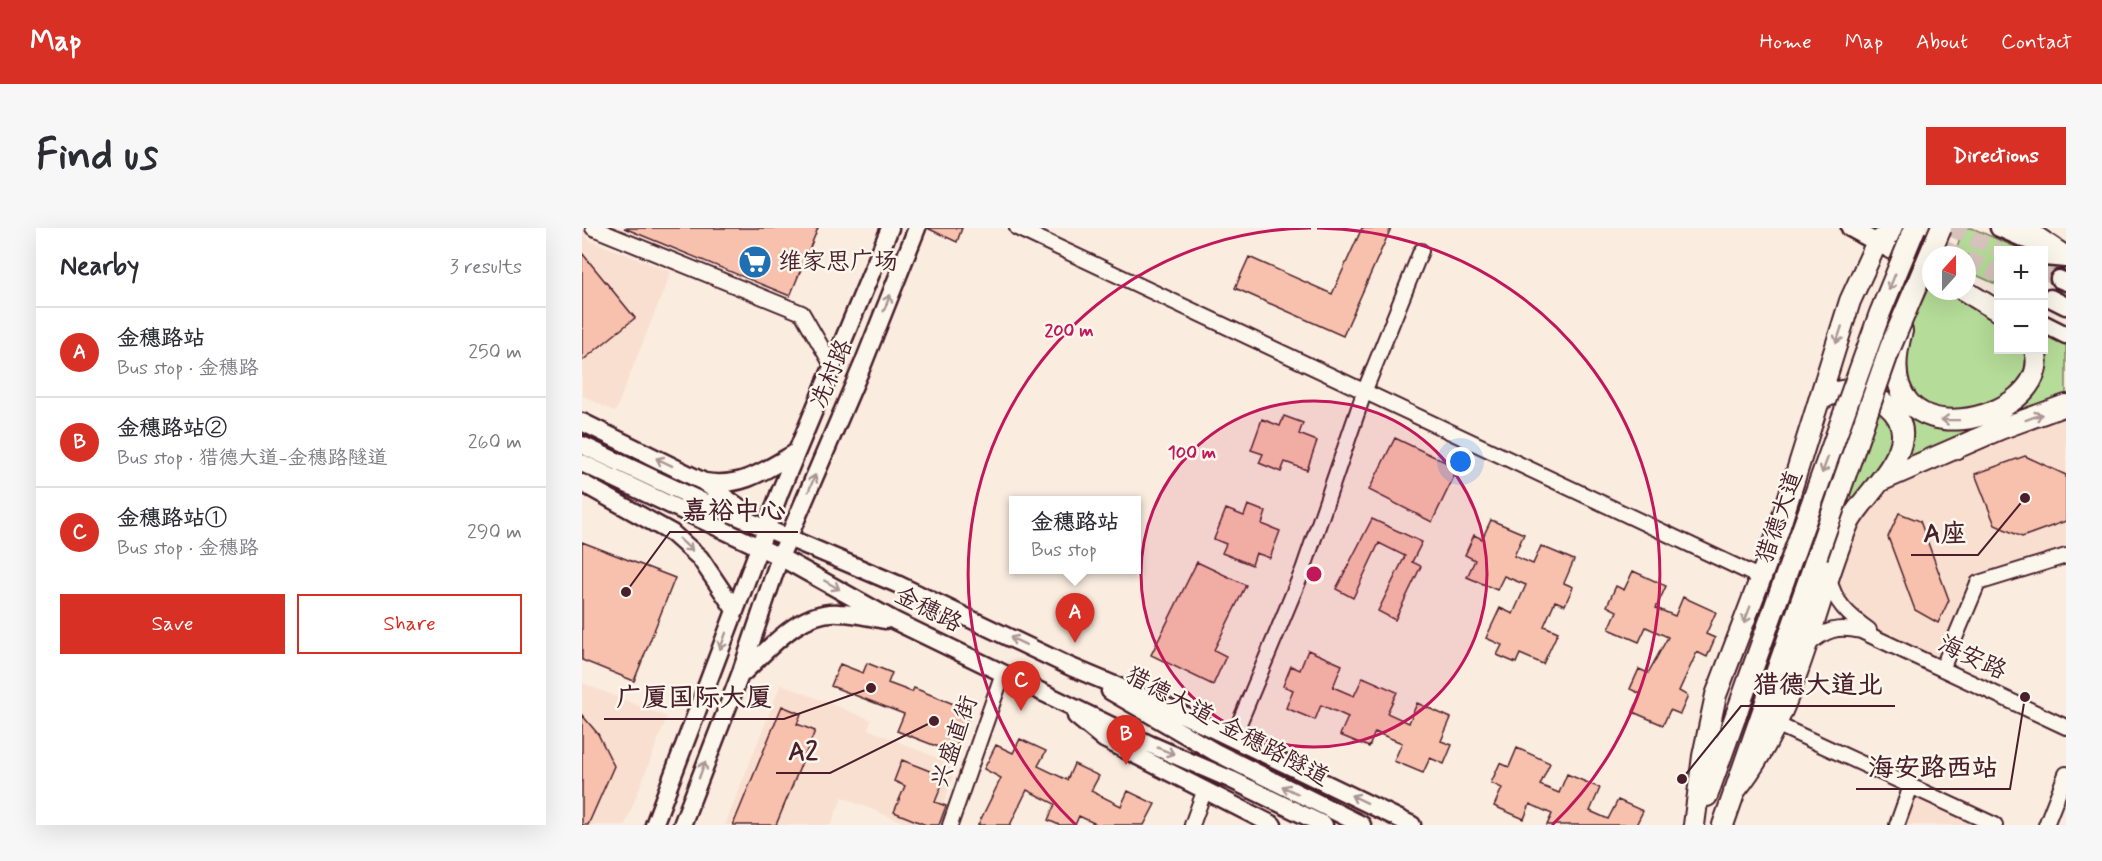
<!DOCTYPE html>
<html lang="en">
<head>
<meta charset="utf-8">
<style>
	:root { --surface:#fff; --page:#f7f7f7; --text:#2b2b33; --muted:#7c7c81; --line:#e1e1e2; --accent:#d93025 }
	body { margin:0; font-family:Mynerve,"LXGW WenKai TC",sans-serif; background:var(--page); color:var(--text) }
	.controls { position:absolute; right:18px; top:18px; display:grid; overflow:hidden; border-radius:0px; box-shadow:0 6px 24px #0002 }
	.controls button { width:54px; height:54px; display:grid; place-items:center; padding:0; border:0; border-bottom:2px solid var(--line); background:var(--surface); color:var(--text); font:30px sans-serif }
	.compass { position:absolute; left:1340px; top:18px; width:54px; height:54px; border-radius:50%; background:var(--surface); box-shadow:0 6px 24px #0002; rotate:21deg }
	.you { position:absolute; left:879px; top:234px; width:21px; height:21px; margin:-15px; border:4px solid #fff; border-radius:50%; background:#1a73e8; box-shadow:0 0 0 9px #1a73e833 }
	.badge { display:grid; place-items:center; width:39px; height:39px; border-radius:50%; background:var(--accent); color:#fff; font-size:20px; font-weight:700 }
	.pin { position:absolute; translate:-50% -50px; filter:drop-shadow(0 2px 3px #0008) }
	.pin::after { content:''; position:absolute; top:32px; width:21px; height:18px; background:inherit; clip-path:polygon(0 0,100% 0,50% 100%) }
	.popup { position:absolute; left:427px; top:268px; width:132px; height:78px; box-sizing:border-box; display:grid; place-content:center; border-radius:0px; background:var(--surface); filter:drop-shadow(0 2px 4px #0005); font-size:20px; white-space:nowrap; color:var(--muted) }
	.popup b { font-size:22px; color:var(--text) }
	.popup::after { content:''; position:absolute; left:50%; top:100%; margin-left:-12px; border:12px solid transparent; border-top-color:var(--surface) }
	.list { margin:0; padding:0; list-style:none }
	h2 { display:flex; justify-content:space-between; align-items:center; height:78px; margin:0; padding:0 24px; font-size:26px }
	h2 small { font-size:20px; font-weight:400; color:var(--muted) }
	.list li { display:grid; grid-template-columns:39px 1fr auto; gap:18px; align-items:center; box-sizing:border-box; height:90px; padding:0 24px; border-top:2px solid var(--line) }
	.list b { display:block; font-size:22px; white-space:nowrap }
	.list p { margin:0; font-size:20px; white-space:nowrap; color:var(--muted) }
	.list em { font-size:20px; font-style:normal; color:var(--muted) }
	.actions { display:flex; gap:12px; padding:18px 24px }
	.actions a { flex:1; padding:14px 0; border:2px solid var(--accent); border-radius:0px; text-align:center; font-size:21px; color:var(--accent) }
	.actions .main { background:var(--accent); color:#fff }
	.map { position:relative; flex:none; width:1484px; height:597px; overflow:hidden; border-radius:0px }
	header { display:flex; align-items:center; gap:36px; box-sizing:border-box; height:84px; padding:0 30px; background:var(--accent); color:#fff }
	header strong { font-size:28px }
	nav { display:flex; gap:33px; margin-inline-start:auto; font-size:21px }
	.intro { display:flex; align-items:center; justify-content:space-between; box-sizing:border-box; height:144px; padding:0 36px }
	h1 { margin:0; font-size:42px }
	.button { padding:15px 27px; border-radius:0px; background:var(--accent); color:#fff; font-size:21px; font-weight:700 }
	main { display:flex; gap:36px; padding:0 36px }
	aside { flex:1; background:var(--surface); border-radius:0px; box-shadow:0 6px 24px #0002 }
	.map>svg:first-child { display:block }
</style>
</head>
<body>
<header>
<strong>Map</strong>
<nav><a>Home</a><a>Map</a><a>About</a><a>Contact</a></nav>
</header>
<div class="intro"><h1>Find us</h1><a class="button">Directions</a></div>
<main>
<aside>
<h2>Nearby<small>3 results</small></h2>
<ul class="list">
<li><span class="badge">A</span><div><b>金穗路站</b><p>Bus stop · 金穗路</p></div><em>250 m</em></li>
<li><span class="badge">B</span><div><b>金穗路站②</b><p>Bus stop · 猎德大道-金穗路隧道</p></div><em>260 m</em></li>
<li><span class="badge">C</span><div><b>金穗路站①</b><p>Bus stop · 金穗路</p></div><em>290 m</em></li>
</ul>
<div class="actions"><a class="main">Save</a><a>Share</a></div>
</aside>
<div class="map">
<svg width="1484" height="597" viewBox="0 0 1484 597">
	<rect width="100%" height="100%" fill="#faecdf"/>
	<filter id="ink" filterUnits="userSpaceOnUse"><feTurbulence type="fractalNoise" baseFrequency=".0167" numOctaves="2"/><feDisplacementMap in="SourceGraphic" scale="12" xChannelSelector="R" yChannelSelector="G"/><feConvolveMatrix kernelMatrix="1 2 1 2 8 2 1 2 1" color-interpolation-filters="sRGB"/></filter>
	<g filter="url(#ink)">
		<!-- built -->
		<path fill="#f9dfd0" d="M0,3L7,12L89,44L33,184L0,167Z
			M1484,185V322L1393,350L1357,433L1293,400L1264,374L1255,351L1271,300L1303,257Z
			M0,455L85,489L43,597H0Z
			M199,456L289,492L286,501L374,538L355,597H328L260,569L249,597H143Z
			M1332,568L1395,597H1323Z"/>
		<!-- green -->
		<path fill="#b5dc98" stroke="#807e62" stroke-width="1.5" d="M1381,0H1390L1438,21L1416,22V57L1385,43V27H1373Z
			M1349,55V63H1367L1416,84V122H1462V103L1484,112V171L1329,232L1248,303L1307,142Z"/>
		<!-- building -->
		<path fill="#f8c1ad" stroke="#4a1f2b" stroke-width="1.5" d="M42,0H236L208,68Z
			M345,0H380L375,14Z
			M780,0H809L761,108L653,60L667,29L750,66Z
			M0,25L53,90L0,133Z
			M702,188L721,195L717,206L735,213L725,242L703,234L699,244L677,235L681,226L669,222L680,191L698,198Z
			M813,210L876,240L850,294L787,262Z
			M1443,228L1484,247V293L1440,309L1413,297L1393,246Z
			M666,277L684,284L680,296L698,303L688,330L674,325L670,337L640,325L644,316L632,311L644,281L662,288Z
			M1317,285L1338,293L1367,372L1356,395L1333,382L1306,309Z
			M790,291L840,314L830,334L839,338L813,392L796,383L823,328L797,315L771,370L754,361Z
			M909,292L942,306L932,328L951,336L959,318L992,332L982,355L991,359L983,377L973,373L962,398L976,404L961,436L938,426L934,435L915,427L920,417L904,410L918,380L931,386L944,357L922,348L915,362L885,349L893,332L883,327L892,307L900,311Z
			M0,314L93,350L52,453L0,432Z
			M615,334L664,357L632,422L644,428L631,457L569,427Z
			M1051,343L1084,358L1074,380L1093,388L1101,369L1134,384L1124,406L1133,410L1125,429L1115,424L1097,463L1106,468L1098,486L1088,482L1081,497L1051,484L1059,466L1048,461L1057,441L1066,445L1086,409L1064,399L1057,414L1027,401L1035,383L1025,378L1034,358L1042,362Z
			M726,422L760,437L751,459L772,468L781,449L815,464L805,485L827,495L835,475L869,490L859,513L870,517L862,536L848,530L841,545L812,533L820,515L793,504L787,519L758,507L766,489L755,484L739,477L733,492L704,480L711,462L701,458L709,438L718,442Z
			M285,435L310,445L306,455L330,464L332,460L389,483L372,525L315,503L322,486L249,458L258,436L281,445Z
			M200,478L219,486L215,496L233,503L194,597H151Z
			M0,487L16,506L32,538L6,597H0Z
			M438,511L464,523L456,538L485,552L492,536L517,548L509,563L539,578L546,563L573,576L562,597H516L497,588L493,597H477L466,592L473,576L445,562L428,597H396L419,550L402,541L414,517L431,525Z
			M935,520L968,535L958,557L977,565L985,546L1018,560L1008,583L1026,591L1036,572L1061,583L1054,597H965L970,586L948,576L942,591L912,578L920,560L909,555L918,535L927,539Z
			M320,532L363,549L353,574L364,578L357,597H344L312,584L323,558L312,553Z"/>
		<g fill="none" stroke-linecap="round" stroke-linejoin="round">
			<!-- major-tunnel -->
			<path stroke="#d7c3bb" stroke-width="16" stroke-dasharray="16 8" stroke-linecap="butt" d="M1320,0L1376,27
				M1368,0L1417,22
				M1385,31L1416,46
				M1462,43L1477,51"/>
			<defs>
				<path id="minor" d="M11,0L220,85L251,139
					M435,0L1179,350
					M1247,350C1252,374 1267,388 1287,402
					M1226,417C1244,401 1256,398 1279,403L1484,499
					M1360,441L1396,355L1484,328
					M1194,496L1413,597
					M651,510L721,342L783,162L839,23
					M368,597L421,445
					M610,597L622,564
					M1315,597L1329,558
					M1464,597L1484,546"/>
				<path id="major" d="M1268,0L1349,44
					M1417,0L1456,17
					M1462,29L1484,31
					M1477,51L1484,54
					M1468,70L1484,78
					M1462,96L1484,107
					M0,194L120,253L164,284
					M0,217L117,272L315,356L489,439L585,479L830,597
					M0,235L198,329L313,393L567,516L650,552L742,597
					M123,254C159,260 182,243 213,225
					M0,255L90,305L118,330L153,382
					M161,445C187,421 218,382 257,385C272,385 288,389 303,392
					M528,463L633,524L780,597
					M494,488L522,511L691,597
					M72,597L198,264L308,0
					M100,597L158,447L198,329L281,136L335,0"/>
				<path id="highway" d="M1441,0L1484,29
					M1383,63L1416,83
					M1320,103C1280,241 1474,194 1453,122
					M1303,251L1418,201L1484,177
					M1152,564C1214,488 1229,386 1266,296C1287,257 1361,206 1290,167C1272,158 1253,162 1237,173
					M1125,568L1213,322
					M1112,597L1121,528L1134,467L1195,307L1268,73L1295,14L1316,0
					M1141,597L1235,328"/>
			</defs>
			<!-- minor casing -->
			<use href="#minor" stroke="#4a1f2b" stroke-width="18"/>
			<!-- major casing -->
			<use href="#major" stroke="#4a1f2b" stroke-width="21"/>
			<!-- highway casing -->
			<use href="#highway" stroke="#4a1f2b" stroke-width="24"/>
			<!-- minor -->
			<use href="#minor" stroke="#fbf7ec" stroke-width="14"/>
			<!-- major -->
			<use href="#major" stroke="#fbf7ec" stroke-width="16"/>
			<!-- highway -->
			<use href="#highway" stroke="#fbf7ec" stroke-width="20"/>
			<defs>
				<path id="highway-bridge" d="M1213,322L1298,85L1333,0
					M1235,328L1308,120L1359,0"/>
			</defs>
			<!-- highway-bridge casing -->
			<use href="#highway-bridge" stroke="#4a1f2b" stroke-width="24" stroke-linecap="butt"/>
			<!-- highway-bridge -->
			<use href="#highway-bridge" stroke="#fbf7ec" stroke-width="20"/>
		</g>
		<!-- one-way arrows -->
		<defs><path id="oneway-shaft" d="M-6 0H5M1.5-3L5.5 0L1.5 3" fill="none" stroke-width="1.6" stroke-linecap="round" stroke-linejoin="round" transform="scale(1.5)"/></defs>
		<g stroke="#ab9695">
			<use href="#oneway-shaft" transform="translate(1310 54) rotate(112)"/>
			<use href="#oneway-shaft" transform="translate(305 75) rotate(-68)"/>
			<use href="#oneway-shaft" transform="translate(1257 107) rotate(108)"/>
			<use href="#oneway-shaft" transform="translate(1452 189) rotate(-20)"/>
			<use href="#oneway-shaft" transform="translate(1368 192) rotate(-179)"/>
			<use href="#oneway-shaft" transform="translate(82 234) rotate(-154)"/>
			<use href="#oneway-shaft" transform="translate(1243 237) rotate(110)"/>
			<use href="#oneway-shaft" transform="translate(230 255) rotate(-68)"/>
			<use href="#oneway-shaft" transform="translate(104 317) rotate(43)"/>
			<use href="#oneway-shaft" transform="translate(250 357) rotate(30)"/>
			<use href="#oneway-shaft" transform="translate(1165 387) rotate(111)"/>
			<use href="#oneway-shaft" transform="translate(141 413) rotate(110)"/>
			<use href="#oneway-shaft" transform="translate(436 413) rotate(-155)"/>
			<use href="#oneway-shaft" transform="translate(584 523) rotate(22)"/>
			<use href="#oneway-shaft" transform="translate(120 542) rotate(-70)"/>
			<use href="#oneway-shaft" transform="translate(708 562) rotate(-154)"/>
			<use href="#oneway-shaft" transform="translate(777 571) rotate(-154)"/>
		</g>
	</g>
	<!-- distance rings -->
	<circle cx="732" cy="346" r="173" fill="#c2185b" fill-opacity=".12"/>
	<g fill="none" stroke="#c2185b" stroke-width="3">
		<circle cx="732" cy="346" r="173"/>
		<path d="M494 597A346 346 0 0 1 729 0M735 0A346 346 0 0 1 970 597"/>
	</g>
	<!-- icons -->
	<defs>
		<symbol id="supermarket-disc" viewBox="-11 -11 22 22"><circle r="9.5" fill="#1f6fb2" stroke="#fbf7ec"/><path d="M-6-5.5h2.5l.6 2H6L4.5 2H-2.5L-4.4-4H-6ZM-1.5 3.2a1.3 1.3 0 1 0 .1 0ZM3 3.2a1.3 1.3 0 1 0 .1 0Z" fill="#fff"/></symbol>
	</defs>
	<g fill-rule="evenodd">
		<use href="#supermarket-disc" x="154" y="15" width="38" height="38"/>
	</g>
	<g text-anchor="middle" dominant-baseline="central" stroke-width="5" stroke-linejoin="round" paint-order="stroke">
		<!-- poi labels -->
		<g font-size="24" fill="#4a1f2b" stroke="#fbf7ec" text-anchor="start">
			<text x="196" y="34">维家思广场</text>
		</g>
		<!-- street labels -->
		<g font-size="24" fill="#4a1f2b" stroke="#fbf7ec">
			<text transform="translate(250 146) rotate(-67)">冼村路</text>
			<text transform="translate(1198 289) rotate(-71)">猎德大道</text>
			<text transform="translate(346 382) rotate(27)">金穗路</text>
			<text transform="translate(1390 430) rotate(25)">海安路</text>
			<text transform="translate(645 499) rotate(28)">猎德大道-金穗路隧道</text>
			<text transform="translate(373 514) rotate(-71)">兴盛直街</text>
		</g>
	</g>
	<circle cx="732" cy="346" r="9" fill="#c2185b" stroke="#fbf7ec" stroke-width="3"/>
	<g font-size="18" text-anchor="middle" font-weight="bold" fill="#c2185b" stroke="#fbf7ec" stroke-width="5" stroke-linejoin="round" paint-order="stroke">
		<text x="487" y="108">200 m</text>
		<text x="610" y="230">100 m</text>
	</g>
	<!-- callouts -->
	<path fill="none" stroke="#4a1f2b" stroke-width="2" d="M44 364L88 304H216M1443 270L1396 327H1329M1100 551L1159 478H1313M289 460L202 491H22M352 493L248 545H194M1443 469L1428 561H1274"/>
	<g fill="#4a1f2b" stroke="#fbf7ec" stroke-width="2">
		<circle cx="44" cy="364" r="6"/>
		<circle cx="1443" cy="270" r="6"/>
		<circle cx="1100" cy="551" r="6"/>
		<circle cx="289" cy="460" r="6"/>
		<circle cx="352" cy="493" r="6"/>
		<circle cx="1443" cy="469" r="6"/>
	</g>
	<g font-size="26" text-anchor="middle" font-weight="bold" fill="#4a1f2b" stroke="#fbf7ec" stroke-width="5" stroke-linejoin="round" paint-order="stroke">
		<text x="152" y="291">嘉裕中心</text>
		<text x="1363" y="314">A座</text>
		<text x="1236" y="465">猎德大道北</text>
		<text x="112" y="478">广厦国际大厦</text>
		<text x="221" y="532">A2</text>
		<text x="1351" y="548">海安路西站</text>
	</g>
</svg>
<div class="controls">
<button>+</button>
<button>−</button>
</div>
<svg class="compass" viewBox="-18 -18 36 36"><path d="M0-13l5 13h-10z" fill="#e53935"/><path d="M0 13l5-13h-10z" fill="#7c7c81"/></svg>
<div class="you"></div>
<div class="pin badge" style="left:493px;top:415px">A</div>
<div class="popup"><b>金穗路站</b>Bus stop</div>
<div class="pin badge" style="left:544px;top:537px">B</div>
<div class="pin badge" style="left:439px;top:483px">C</div>
</div>
</main>
</body>
</html>
